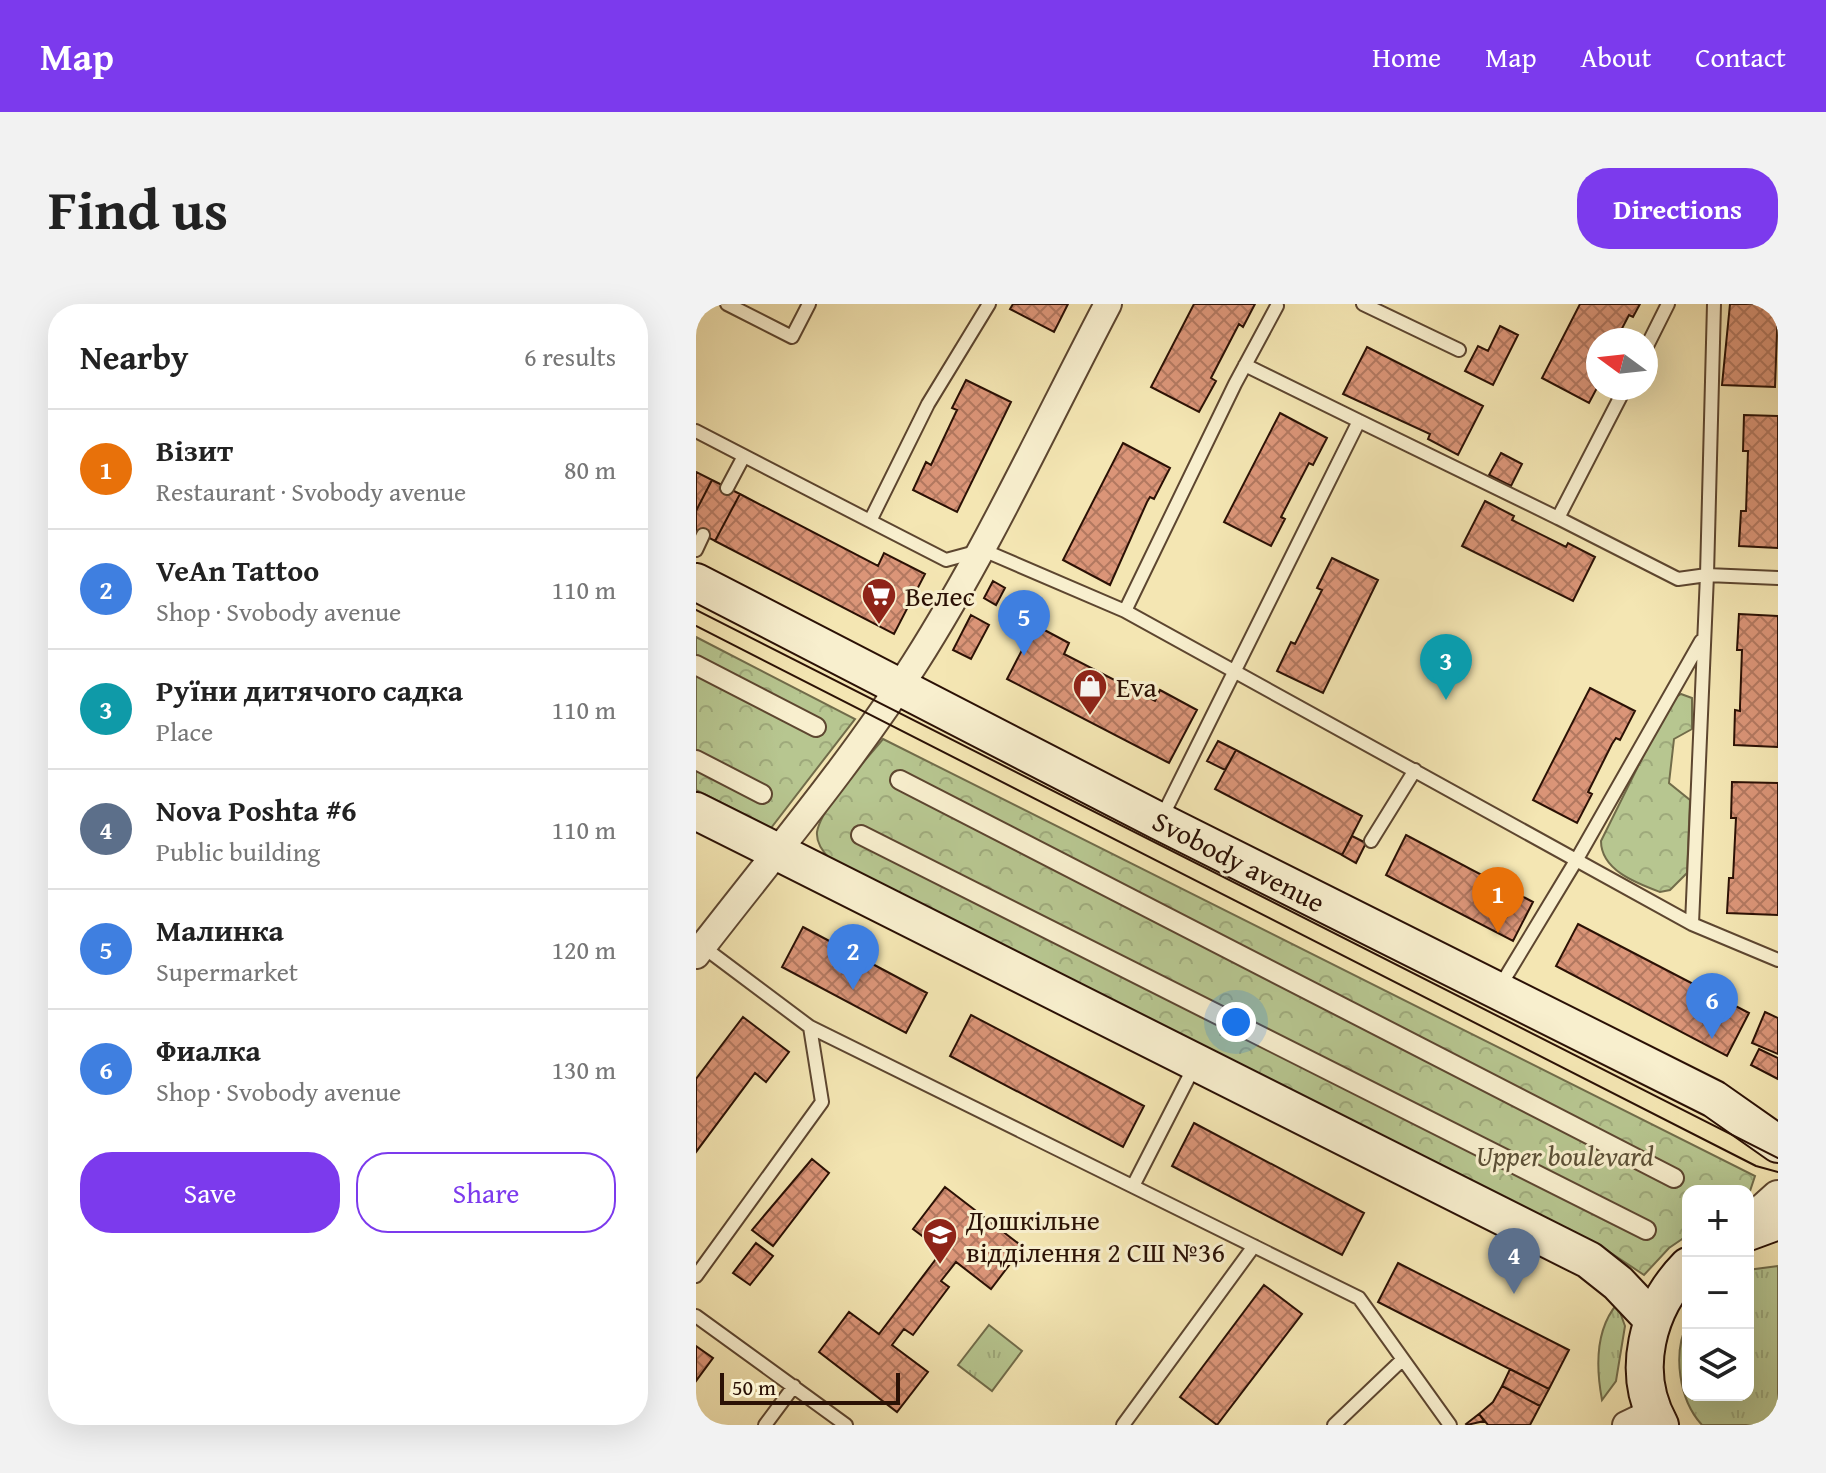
<!DOCTYPE html>
<html lang="en">
<head>
<meta charset="utf-8">
<style>
	:root { --surface:#fff; --page:#f2f2f2; --text:#222; --muted:#767676; --line:#e0e0e0; --accent:#7c3aed }
	body { margin:0; font-family:"Gentium Book Plus",serif; background:var(--page); color:var(--text) }
	.controls { position:absolute; right:24px; bottom:24px; display:grid; overflow:hidden; border-radius:16px; box-shadow:0 8px 32px #0002 }
	.controls button { width:72px; height:72px; display:grid; place-items:center; padding:0; border:0; border-bottom:2px solid var(--line); background:var(--surface); color:var(--text); font:40px sans-serif }
	.compass { position:absolute; left:890px; top:24px; width:72px; height:72px; border-radius:50%; background:var(--surface); box-shadow:0 8px 32px #0002; rotate:285deg }
	.scale { position:absolute; left:24px; bottom:20px; width:180px; box-sizing:border-box; padding-left:8px; border:4px solid #2b1105; border-top:0; font-size:22px; line-height:28px; white-space:nowrap; color:#2b1105; -webkit-text-stroke:6px #f8efce; paint-order:stroke }
	.you { position:absolute; left:540px; top:718px; width:28px; height:28px; margin:-20px; border:6px solid #fff; border-radius:50%; background:#1a73e8; box-shadow:0 0 0 12px #1a73e833 }
	.badge { display:grid; place-items:center; width:52px; height:52px; border-radius:50%; background:var(--accent); color:#fff; font-size:26px; font-weight:700 }
	.pin { position:absolute; translate:-50% -66px; filter:drop-shadow(0 2px 4px #0008) }
	.pin::after { content:''; position:absolute; top:42px; width:28px; height:24px; background:inherit; clip-path:polygon(0 0,100% 0,50% 100%) }
	.list { margin:0; padding:0; list-style:none }
	h2 { display:flex; justify-content:space-between; align-items:center; height:104px; margin:0; padding:0 32px; font-size:34px }
	h2 small { font-size:26px; font-weight:400; color:var(--muted) }
	.list li { display:grid; grid-template-columns:52px 1fr auto; gap:24px; align-items:center; box-sizing:border-box; height:120px; padding:0 32px; border-top:2px solid var(--line) }
	.list b { display:block; font-size:30px; white-space:nowrap }
	.list p { margin:0; font-size:26px; white-space:nowrap; color:var(--muted) }
	.list em { font-size:26px; font-style:normal; color:var(--muted) }
	.actions { display:flex; gap:16px; padding:24px 32px }
	.actions a { flex:1; padding:18px 0; border:2px solid var(--accent); border-radius:32px; text-align:center; font-size:28px; color:var(--accent) }
	.actions .main { background:var(--accent); color:#fff }
	.icon { flex:none; width:44px; height:44px; fill:none; stroke:currentColor; stroke-width:2; stroke-linecap:round; stroke-linejoin:round }
	.map { position:relative; flex:none; width:1082px; height:1121px; overflow:hidden; border-radius:32px }
	header { display:flex; align-items:center; gap:48px; box-sizing:border-box; height:112px; padding:0 40px; background:var(--accent); color:#fff }
	header strong { font-size:38px }
	nav { display:flex; gap:44px; margin-inline-start:auto; font-size:28px }
	.intro { display:flex; align-items:center; justify-content:space-between; box-sizing:border-box; height:192px; padding:0 48px }
	h1 { margin:0; font-size:56px }
	.button { padding:20px 36px; border-radius:32px; background:var(--accent); color:#fff; font-size:28px; font-weight:700 }
	main { display:flex; gap:48px; padding:0 48px }
	aside { flex:1; background:var(--surface); border-radius:32px; box-shadow:0 8px 32px #0002 }
	.map>svg:first-child { display:block }
</style>
</head>
<body>
<header>
<strong>Map</strong>
<nav><a>Home</a><a>Map</a><a>About</a><a>Contact</a></nav>
</header>
<div class="intro"><h1>Find us</h1><a class="button">Directions</a></div>
<main>
<aside>
<h2>Nearby<small>6 results</small></h2>
<ul class="list">
<li><span class="badge" style="background:#e8710a">1</span><div><b>Візит</b><p>Restaurant · Svobody avenue</p></div><em>80 m</em></li>
<li><span class="badge" style="background:#3f7fe0">2</span><div><b>VeAn Tattoo</b><p>Shop · Svobody avenue</p></div><em>110 m</em></li>
<li><span class="badge" style="background:#0f9aa8">3</span><div><b>Руїни дитячого садка</b><p>Place</p></div><em>110 m</em></li>
<li><span class="badge" style="background:#5c6f8a">4</span><div><b>Nova Poshta #6</b><p>Public building</p></div><em>110 m</em></li>
<li><span class="badge" style="background:#3f7fe0">5</span><div><b>Малинка</b><p>Supermarket</p></div><em>120 m</em></li>
<li><span class="badge" style="background:#3f7fe0">6</span><div><b>Фиалка</b><p>Shop · Svobody avenue</p></div><em>130 m</em></li>
</ul>
<div class="actions"><a class="main">Save</a><a>Share</a></div>
</aside>
<div class="map">
<svg width="1082" height="1121" viewBox="0 0 1082 1121">
	<defs>
		<pattern id="grass-tufts" width="24" height="20" patternUnits="userSpaceOnUse" patternTransform="scale(2)"><rect width="24" height="20" fill="#b7c690"/><path d="M3 7l-1-3M5 7V3M7 7l1-3M15 17l-1-3M17 17v-4M19 17l1-3" fill="none" stroke="#9ea97b"/></pattern>
		<pattern id="park-crowns" width="20" height="18" patternUnits="userSpaceOnUse" patternTransform="scale(2)"><rect width="20" height="18" fill="#b7c690"/><path d="M2 6a3 3 0 1 1 6 0M12 15a3 3 0 1 1 6 0" fill="none" stroke="#9ea97b"/></pattern>
		<pattern id="building-cross-hatch" width="8" height="8" patternUnits="userSpaceOnUse" patternTransform="scale(2)"><rect width="8" height="8" fill="#db9578"/><path d="M0 0l8 8M0 8l8-8" fill="none" stroke="#b27860"/></pattern>
	</defs>
	<rect width="100%" height="100%" fill="#f4e6b3"/>
	<filter id="stains"><feTurbulence type="fractalNoise" baseFrequency=".0025" numOctaves="4"/><feColorMatrix values="0 0 0 0 .2 0 0 0 0 .09 0 0 0 0 .02 0 0 0 .5 -.17"/></filter>
	<radialGradient id="worn" r=".72"><stop offset=".6" stop-color="#630" stop-opacity="0"/><stop offset="1" stop-color="#630" stop-opacity=".3"/></radialGradient>
	<!-- grass -->
	<path fill="url(#grass-tufts)" stroke="#716c4a" stroke-width="2" d="M1082,962V1121H1006C983,1096 976,1049 992,1018V1091H1052V966Z
		M921,1000L929,1022L920,1077L906,1096C900,1064 899,1026 921,1000Z
		M293,1021L326,1047L296,1087L262,1061Z"/>
	<!-- park -->
	<path fill="url(#park-crowns)" stroke="#716c4a" stroke-width="2" d="M0,333L159,415L75,524L0,486Z
		M985,390L996,394V425L978,435L973,479L994,496L991,569L974,586L964,588C940,579 905,566 905,537L975,396Z
		M187,435L1059,872L1053,890L992,887V931L973,944L948,971L906,943L134,555C127,548 120,539 121,528C125,503 170,456 187,435Z"/>
	<!-- building -->
	<path fill="url(#building-cross-hatch)" stroke="#2b1105" stroke-width="2" d="M317,0H372L358,28L314,5Z
		M498,0H559L547,23L543,20L515,74L520,77L503,108L455,83Z
		M884,0H944L937,13L933,11L920,36H902V82L893,99L846,74Z
		M1034,0H1082L1079,83L1026,81Z
		M804,22L822,31L797,81L769,67L782,42L792,47Z
		M671,43L787,102L762,151L732,135L734,130L647,90Z
		M270,76L315,98L261,208L217,186L230,158L235,161L261,106L256,104Z
		M584,109L631,134L617,161L613,159L585,213L589,215L575,242L528,218Z
		M1048,111L1082,112V244L1043,242L1045,207H1050L1052,147H1047Z
		M427,139L474,164L458,195L454,193L451,198L414,281L367,256Z
		M805,149L826,160L815,182L793,171Z
		M0,168L16,176L0,207Z
		M16,176L44,190L19,237L0,227V207Z
		M44,190L182,262L188,249L229,270L198,330L19,237Z
		M789,197L818,212L816,216L870,243L872,239L899,253L877,297L766,242Z
		M636,254L682,276L627,389L581,367L595,338L599,340L626,286L621,284Z
		M297,277L309,284L300,301L288,294Z
		M1043,310L1082,312V443L1038,441L1039,406L1044,407V402L1046,346H1041Z
		M275,311L293,321L275,355L257,346Z
		M339,321L373,339L368,350L459,397L464,386L501,406L473,459L311,375Z
		M894,384L939,407L924,436L920,434L916,440L892,488L896,490L881,519L837,496Z
		M522,437L540,446L529,466L511,457Z
		M540,446L666,512L646,551L519,485Z
		M1036,478L1082,479V611L1031,609L1033,574H1037L1040,514H1035Z
		M710,531L837,598L817,637L690,571Z
		M656,532L670,539L660,559L646,551Z
		M882,620L1053,709L1031,752L860,662Z
		M107,623L231,689L210,729L86,663Z
		M1069,708L1082,714V750L1056,739Z
		M275,711L448,802L427,843L254,752Z
		M47,713L93,748L70,778L59,769L0,848V775Z
		M1063,745L1082,754V775L1055,761Z
		M498,819L668,909L646,951L476,862Z
		M116,855L133,869L77,942L56,926Z
		M249,883L327,943L295,985L260,958L245,977L253,983L217,1031L208,1025L196,1041L232,1068L201,1108L123,1048L153,1008L183,1030L246,947L217,925Z
		M60,939L77,952L54,981L37,969Z
		M702,959L873,1046L853,1085L682,998Z
		M568,981L606,1010L521,1121L484,1093Z
		M0,1042L17,1054L0,1077Z
		M814,1065L853,1085L844,1102L806,1082Z
		M806,1082L844,1102L834,1121H792L783,1110L797,1098Z
		M783,1110L788,1117L771,1121L770,1120Z"/>
	<g fill="none" stroke-linecap="round" stroke-linejoin="round">
		<defs>
			<path id="service" d="M31,0L96,33L113,0
				M293,0L232,100L174,217L250,256L287,246L429,307L996,620L1082,656
				M667,0L763,46
				M950,44L972,0
				M663,117L862,214L929,84
				M0,127L174,217
				M31,184L48,152
				M862,214L982,275L1011,271L1082,274
				M0,246L7,231
				M429,307L539,80L581,2
				M465,515L663,117L549,61
				M675,537L719,466
				M996,620L1011,271L1018,0
				M6,642L114,723L663,994L754,1121
				M803,684L881,555L1005,337
				M437,882L499,761
				M0,972L126,798L114,723
				M0,1012L150,1121
				M69,1121L98,1082
				M427,1121L558,942
				M638,1121L706,1056"/>
			<path id="pedestrian" d="M0,361L120,423
				M0,456L66,490
				M204,476L978,874
				M165,531L950,926"/>
			<path id="minor" d="M0,651C74,555 154,461 219,359C292,244 349,120 412,0
				M930,1121L957,1108"/>
			<path id="tertiary" d="M1052,920L1082,893"/>
			<path id="secondary" d="M0,278L463,517L1018,795L1082,840
				M0,507L893,956L922,979L956,1015
				M1052,928L1082,917
				M964,1121C934,1068 951,1004 992,962"/>
		</defs>
		<!-- service casing -->
		<use href="#service" stroke="#5d4630" stroke-width="16"/>
		<!-- pedestrian casing -->
		<use href="#pedestrian" stroke="#5d4630" stroke-width="22"/>
		<!-- minor casing -->
		<use href="#minor" stroke="#5d4630" stroke-width="30"/>
		<!-- tertiary casing -->
		<use href="#tertiary" stroke="#5d4630" stroke-width="36"/>
		<!-- secondary casing -->
		<use href="#secondary" stroke="#2b1105" stroke-width="40"/>
		<!-- service -->
		<use href="#service" stroke="#f8efce" stroke-width="12"/>
		<!-- pedestrian -->
		<use href="#pedestrian" stroke="#f8efce" stroke-width="18"/>
		<!-- minor -->
		<use href="#minor" stroke="#f8efce" stroke-width="26"/>
		<!-- tertiary -->
		<use href="#tertiary" stroke="#f8efce" stroke-width="32"/>
		<!-- secondary -->
		<use href="#secondary" stroke="#f8efce" stroke-width="36"/>
		<!-- tram -->
		<path stroke="#2b1105" stroke-width="2" d="M0,306L1082,854
			M0,322L1060,862L1082,868"/>
	</g>
	<!-- icons -->
	<defs>
		<symbol id="supermarket-pin" viewBox="-11 -11 22 30"><path d="M0 17L-7.5 6A9.5 9.5 0 1 1 7.5 6Z" fill="#8f2418" stroke="#f8efce"/><path d="M-6-5.5h2.5l.6 2H6L4.5 2H-2.5L-4.4-4H-6ZM-1.5 3.2a1.3 1.3 0 1 0 .1 0ZM3 3.2a1.3 1.3 0 1 0 .1 0Z" fill="#fff"/></symbol>
		<symbol id="shop-pin" viewBox="-11 -11 22 30"><path d="M0 17L-7.5 6A9.5 9.5 0 1 1 7.5 6Z" fill="#8f2418" stroke="#f8efce"/><path d="M-5-2.5h2.3a2.7 3.5 0 0 1 5.4 0H5L5.5 6h-11ZM-1.5-2.5h3a1.5 2.3 0 0 0-3 0Z" fill="#fff"/></symbol>
		<symbol id="school-pin" viewBox="-11 -11 22 30"><path d="M0 17L-7.5 6A9.5 9.5 0 1 1 7.5 6Z" fill="#8f2418" stroke="#f8efce"/><path d="M0-5L7-2L0 1L-7-2ZM-4 1L0 2.5L4 1V4Q0 6-4 4Z" fill="#fff"/></symbol>
	</defs>
	<g fill-rule="evenodd">
		<use href="#supermarket-pin" x="163" y="271" width="40" height="54"/>
		<use href="#shop-pin" x="374" y="362" width="40" height="54"/>
		<use href="#school-pin" x="224" y="911" width="40" height="54"/>
	</g>
	<g text-anchor="middle" dominant-baseline="central" stroke-width="6" stroke-linejoin="round" paint-order="stroke">
		<!-- poi labels -->
		<g font-size="28" fill="#2b1105" stroke="#f8efce" text-anchor="start">
			<text x="209" y="291">Велес</text>
			<text x="420" y="382">Eva</text>
			<text x="270" y="915">Дошкільне<tspan x="270" dy="32">відділення 2 СШ №36</tspan></text>
		</g>
		<!-- street labels -->
		<g font-size="28" fill="#2b1105" stroke="#f8efce">
			<text transform="translate(543 557) rotate(27)">Svobody avenue</text>
		</g>
		<!-- park labels -->
		<g font-size="28" font-style="italic" fill="#5c5036" stroke="#f8efce">
			<text x="869" y="851">Upper boulevard</text>
		</g>
	</g>
	<rect width="100%" height="100%" filter="url(#stains)"/>
	<rect width="100%" height="100%" fill="url(#worn)"/>
</svg>
<div class="controls">
<button>+</button>
<button>−</button>
<button><svg class="icon" aria-label="layers" viewBox="0 0 24 24"><path d="M12 4l9 5-9 5-9-5zM3 14l9 5 9-5"/></svg></button>
</div>
<svg class="compass" viewBox="-18 -18 36 36"><path d="M0-13l5 13h-10z" fill="#e53935"/><path d="M0 13l5-13h-10z" fill="#767676"/></svg>
<div class="scale">50 m</div>
<div class="you"></div>
<div class="pin badge" style="left:802px;top:629px;background:#e8710a">1</div>
<div class="pin badge" style="left:157px;top:686px;background:#3f7fe0">2</div>
<div class="pin badge" style="left:750px;top:396px;background:#0f9aa8">3</div>
<div class="pin badge" style="left:818px;top:990px;background:#5c6f8a">4</div>
<div class="pin badge" style="left:328px;top:352px;background:#3f7fe0">5</div>
<div class="pin badge" style="left:1016px;top:735px;background:#3f7fe0">6</div>
</div>
</main>
</body>
</html>
